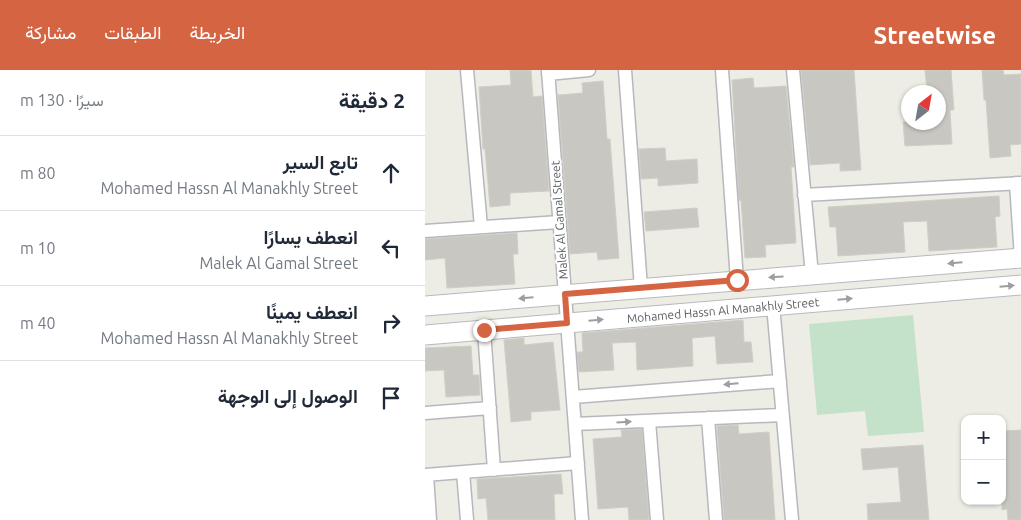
<!DOCTYPE html>
<html lang="ar">
<head>
<meta charset="utf-8">
<style>
	:root { --surface:#fff; --page:#f6f6f7; --text:#1f2937; --muted:#747a83; --line:#e0e1e3; --accent:#d56542 }
	body { margin:0; font-family:Ubuntu,Vazirmatn,sans-serif; background:var(--page); color:var(--text); direction:rtl }
	.controls { position:absolute; right:15px; bottom:15px; display:grid; overflow:hidden; border-radius:10px; box-shadow:0 1px 4px #0004 }
	.controls button { width:45px; height:45px; display:grid; place-items:center; padding:0; border:0; border-bottom:1px solid var(--line); background:var(--surface); color:var(--text); font:25px sans-serif }
	.compass { position:absolute; left:476px; top:15px; width:45px; height:45px; border-radius:50%; background:var(--surface); box-shadow:0 1px 4px #0004; rotate:31deg }
	.stop { position:absolute; width:15px; height:15px; margin:-11px; border:4px solid #d56542; border-radius:50%; background:#fff }
	.stop.end { background:#d56542; border-color:#fff; box-shadow:0 1px 5px #0008 }
	.list { margin:0; padding:0; list-style:none }
	h2 { display:flex; justify-content:space-between; align-items:center; height:65px; margin:0; padding:0 20px; font-size:21px }
	h2 small { font-size:16px; font-weight:400; color:var(--muted) }
	.list li { display:grid; grid-template-columns:32px 1fr auto; gap:15px; align-items:center; box-sizing:border-box; height:75px; padding:0 20px; border-top:1px solid var(--line) }
	.list b { display:block; font-size:19px; white-space:nowrap }
	.list p { margin:0; font-size:16px; white-space:nowrap; color:var(--muted) }
	.list em { font-size:16px; font-style:normal; color:var(--muted) }
	.icon { flex:none; width:28px; height:28px; fill:none; stroke:currentColor; stroke-width:2; stroke-linecap:round; stroke-linejoin:round }
	.map { position:relative; flex:none; width:596px; height:450px; overflow:hidden; direction:ltr }
	header { display:flex; align-items:center; gap:30px; box-sizing:border-box; height:70px; padding:0 25px; background:var(--accent); color:#fff }
	header strong { font-size:24px }
	nav { display:flex; gap:28px; margin-inline-start:auto; font-size:18px }
	main { display:flex }
	aside { flex:1; background:var(--surface) }
	.map>svg:first-child { display:block }
</style>
</head>
<body>
<header>
<strong>Streetwise</strong>
<nav><a>الخريطة</a><a>الطبقات</a><a>مشاركة</a></nav>
</header>
<main>
<div class="map">
<svg width="596" height="450" viewBox="0 0 596 450">
	<rect width="100%" height="100%" fill="#edede5"/>
	<!-- green -->
	<path fill="#c4e2c9" d="M488,245L499,362L443,366L440,341L392,345L384,254Z"/>
	<!-- building -->
	<path fill="#c9c7c1" stroke="#d1cfc4" d="M85,0H106L108,27L117,26L124,121L85,123V135L65,137L60,79H58L54,17L86,15Z
		M376,0H429L436,100L415,101V93L385,95Z
		M500,0H526L529,40H525L527,74L480,76L478,52H514V22H502Z
		M557,0H578L579,5L596,4V74L585,75L586,86L565,88L561,30H559Z
		M328,8L329,18L361,16L369,97H366L371,173L340,175L341,187L320,188L316,130L314,131L307,10Z
		M178,11L182,69H185L194,188L173,190L172,182L145,184L133,25L158,23L157,13Z
		M240,78L241,91L272,89L273,113L233,116V108L216,109L214,79Z
		M574,126L575,146L570,147L572,177L504,181L502,151L478,152L480,182L413,186L411,157H405L403,137Z
		M272,138L274,157L221,161L219,142Z
		M92,163L93,184H88L90,214L22,218L20,188L0,190V169Z
		M318,250L319,272H326L328,292L292,294L290,266L267,268L268,296L212,300L211,272L187,273L189,300L154,302L152,282H158L157,263Z
		M99,268V275L128,272L135,340L106,342V350L86,352L79,270Z
		M46,276L48,305H54L55,325L21,327L19,300L0,301V278Z
		M313,355L314,364L344,362L350,450H299L292,356Z
		M217,359L224,450H204L203,437L173,439L168,369L197,367L196,360Z
		M596,360V450H583L582,439L577,440V361Z
		M498,375L504,450H443L442,434L476,432L473,397L438,400L436,379Z
		M136,404L138,424H129L130,450H63L61,428L53,429L52,409Z"/>
	<g fill="none" stroke-linecap="round" stroke-linejoin="round">
		<defs>
			<path id="street" d="M42,0L56,157
				M123,0L157,450
				M200,0L216,218
				M297,0L312,210
				M368,0L387,205
				M123,4L164,0
				M591,113L596,188
				M379,125L596,113
				M0,161L134,152
				M348,235L367,450
				M59,260L69,400
				M148,327L355,311
				M0,343L65,338
				M283,348L291,450
				M224,351L232,450
				M150,354L357,345
				M38,402L42,450
				M0,405L153,393
				M2,405L5,450"/>
			<path id="secondary" d="M0,236L596,188
				M0,265L596,215"/>
		</defs>
		<!-- street casing -->
		<use href="#street" stroke="#b7b8bd" stroke-width="15"/>
		<!-- secondary casing -->
		<use href="#secondary" stroke="#b8b9bf" stroke-width="21"/>
		<!-- street -->
		<use href="#street" stroke="#fff" stroke-width="12"/>
		<!-- secondary -->
		<use href="#secondary" stroke="#fff" stroke-width="19"/>
	</g>
	<!-- one-way arrows -->
	<defs><path id="oneway-solid" d="M-6-.8H1V-3.2L6.5 0L1 3.2V.8H-6Z" transform="scale(1.25)"/></defs>
	<g fill="#9d9ea1">
		<use href="#oneway-solid" transform="translate(530 193) rotate(175)"/>
		<use href="#oneway-solid" transform="translate(351 207) rotate(176)"/>
		<use href="#oneway-solid" transform="translate(582 216) rotate(-5)"/>
		<use href="#oneway-solid" transform="translate(101 228) rotate(175)"/>
		<use href="#oneway-solid" transform="translate(420 229) rotate(-5)"/>
		<use href="#oneway-solid" transform="translate(171 250) rotate(-5)"/>
		<use href="#oneway-solid" transform="translate(306 314) rotate(175)"/>
		<use href="#oneway-solid" transform="translate(199 352) rotate(-3)"/>
	</g>
	<g fill="none" stroke-linecap="round" stroke-linejoin="round">
		<!-- route -->
		<path stroke="#d56542" stroke-width="6" d="M59,260L142,253L140,224L312,210"/>
	</g>
	<g text-anchor="middle" dominant-baseline="central" stroke-width="4" stroke-linejoin="round" paint-order="stroke">
		<!-- street labels -->
		<g font-size="12" fill="#5c5e63" stroke="#fff">
			<text transform="translate(134 150) rotate(-94)">Malek Al Gamal Street</text>
			<text transform="translate(298 240) rotate(-5)">Mohamed Hassn Al Manakhly Street</text>
		</g>
	</g>
</svg>
<div class="controls">
<button>+</button>
<button>−</button>
</div>
<svg class="compass" viewBox="-18 -18 36 36"><path d="M0-13l5 13h-10z" fill="#e53935"/><path d="M0 13l5-13h-10z" fill="#747a83"/></svg>
<div class="stop" style="left:312px;top:210px"></div>
<div class="stop end" style="left:59px;top:260px"></div>
</div>
<aside>
<h2>2 دقيقة<small>سيرًا · 130 m</small></h2>
<ul class="list">
<li><svg class="icon" aria-label="ahead" viewBox="0 0 24 24"><path d="M12 20V5M6 11l6-6 6 6"/></svg><div><b>تابع السير</b><p>Mohamed Hassn Al Manakhly Street</p></div><em>80 m</em></li>
<li><svg class="icon" aria-label="left" viewBox="0 0 24 24"><path d="M17 20v-9H6M10 6l-5 5 5 5"/></svg><div><b>انعطف يسارًا</b><p>Malek Al Gamal Street</p></div><em>10 m</em></li>
<li><svg class="icon" aria-label="right" viewBox="0 0 24 24"><path d="M7 20v-9h11M14 6l5 5-5 5"/></svg><div><b>انعطف يمينًا</b><p>Mohamed Hassn Al Manakhly Street</p></div><em>40 m</em></li>
<li><svg class="icon" aria-label="arrive" viewBox="0 0 24 24"><path d="M6 21V4h12l-3 4 3 4H6"/></svg><div><b>الوصول إلى الوجهة</b></div></li>
</ul>
</aside>
</main>
</body>
</html>
